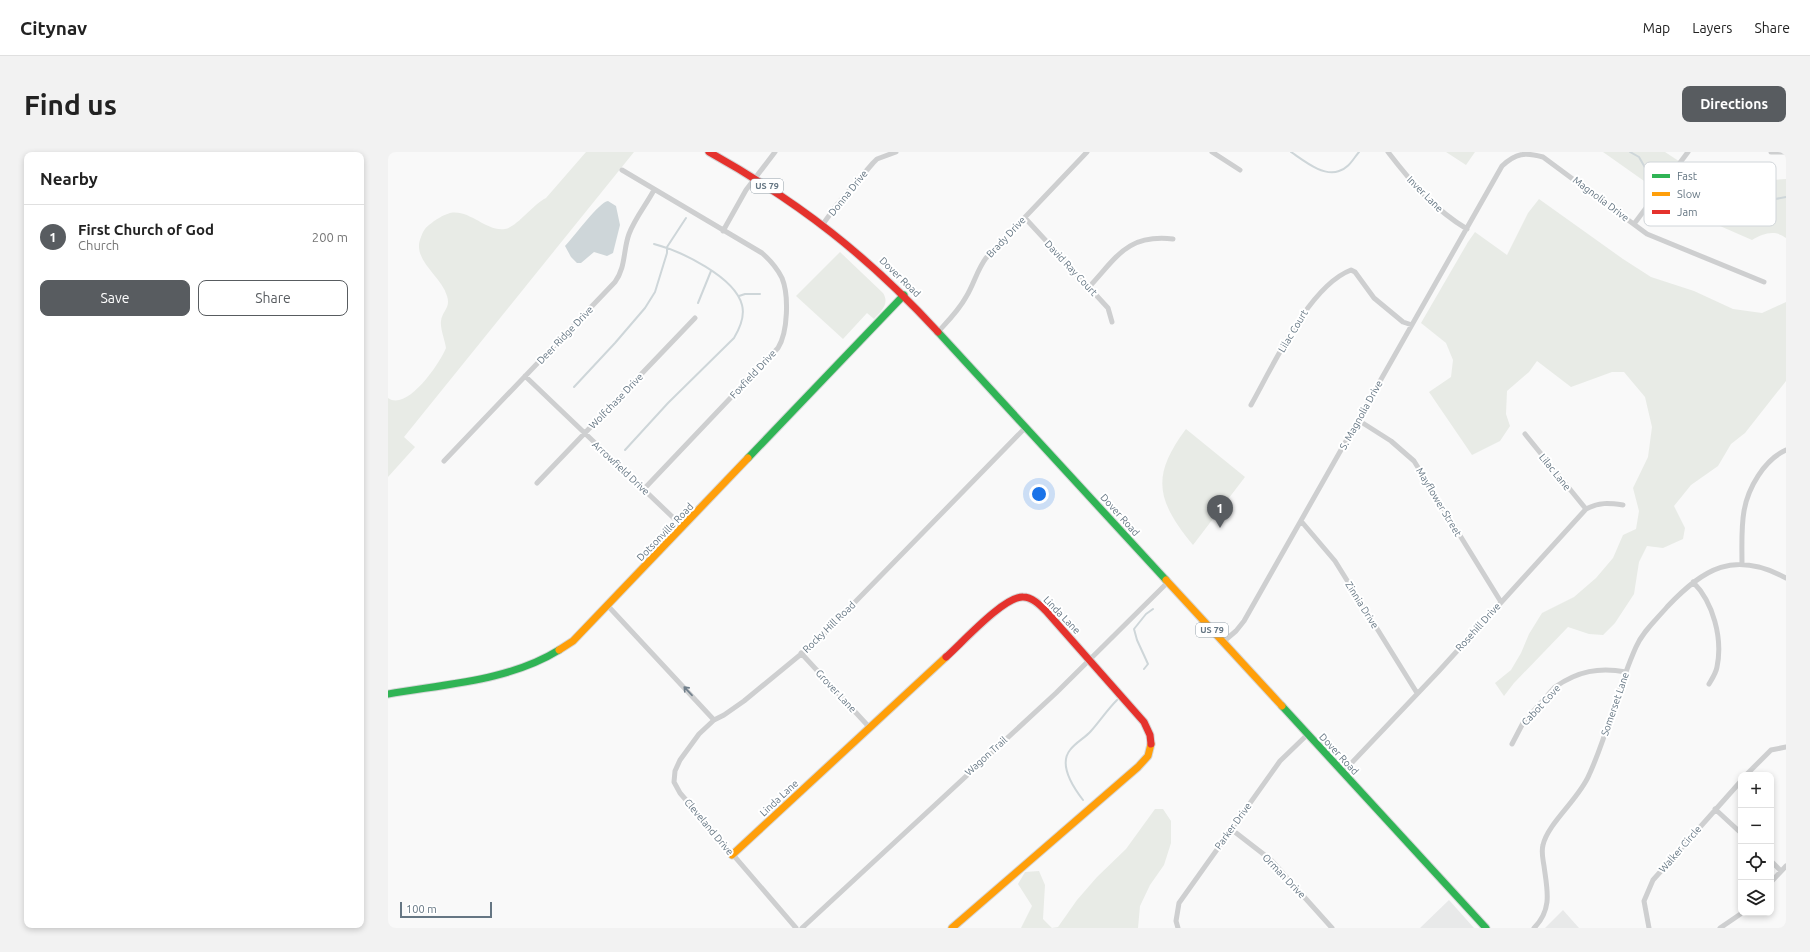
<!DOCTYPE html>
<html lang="en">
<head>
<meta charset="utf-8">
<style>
	:root { --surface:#fff; --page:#f2f2f2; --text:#222; --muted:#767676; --line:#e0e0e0; --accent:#585c60 }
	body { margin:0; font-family:Ubuntu,sans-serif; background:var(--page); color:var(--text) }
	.controls { position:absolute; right:12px; bottom:12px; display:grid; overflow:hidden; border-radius:8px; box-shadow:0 2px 6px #0003 }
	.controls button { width:36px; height:36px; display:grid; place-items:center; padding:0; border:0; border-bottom:1px solid var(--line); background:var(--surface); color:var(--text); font:20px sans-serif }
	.scale { position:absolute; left:12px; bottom:10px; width:92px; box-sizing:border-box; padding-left:4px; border:2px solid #657683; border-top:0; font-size:11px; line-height:14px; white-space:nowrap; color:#657683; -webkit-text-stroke:3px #fff; paint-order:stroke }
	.you { position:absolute; left:651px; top:342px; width:14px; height:14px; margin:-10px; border:3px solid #fff; border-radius:50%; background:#1a73e8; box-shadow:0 0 0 6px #1a73e833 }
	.badge { display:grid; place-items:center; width:26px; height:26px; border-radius:50%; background:var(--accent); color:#fff; font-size:13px; font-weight:700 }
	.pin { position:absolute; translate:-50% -33px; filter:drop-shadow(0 1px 2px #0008) }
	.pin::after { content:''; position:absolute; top:21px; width:14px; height:12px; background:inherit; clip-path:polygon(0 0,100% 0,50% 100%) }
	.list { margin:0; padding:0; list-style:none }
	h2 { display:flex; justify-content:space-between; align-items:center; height:52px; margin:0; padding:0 16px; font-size:17px }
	h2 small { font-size:13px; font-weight:400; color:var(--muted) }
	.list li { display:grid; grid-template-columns:26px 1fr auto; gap:12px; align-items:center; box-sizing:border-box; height:64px; padding:0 16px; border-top:1px solid var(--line) }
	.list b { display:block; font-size:15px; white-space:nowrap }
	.list p { margin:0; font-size:13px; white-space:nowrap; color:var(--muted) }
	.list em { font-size:13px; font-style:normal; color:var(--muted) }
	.actions { display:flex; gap:8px; padding:12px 16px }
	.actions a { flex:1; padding:9px 0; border:1px solid var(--accent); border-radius:8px; text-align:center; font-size:14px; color:var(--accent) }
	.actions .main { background:var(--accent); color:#fff }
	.icon { flex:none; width:22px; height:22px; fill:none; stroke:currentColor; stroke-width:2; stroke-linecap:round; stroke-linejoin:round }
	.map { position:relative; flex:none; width:1398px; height:776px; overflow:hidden; border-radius:8px }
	header { display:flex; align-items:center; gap:24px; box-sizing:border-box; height:56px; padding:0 20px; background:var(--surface); border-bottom:1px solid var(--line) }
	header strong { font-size:19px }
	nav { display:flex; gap:22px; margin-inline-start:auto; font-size:14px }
	.intro { display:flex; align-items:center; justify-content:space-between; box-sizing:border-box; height:96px; padding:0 24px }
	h1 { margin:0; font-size:28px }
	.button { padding:10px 18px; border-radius:8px; background:var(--accent); color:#fff; font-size:14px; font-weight:700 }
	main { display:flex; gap:24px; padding:0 24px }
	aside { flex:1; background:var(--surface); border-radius:8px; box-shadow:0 2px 6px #0003 }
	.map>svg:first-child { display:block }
</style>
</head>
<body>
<header>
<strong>Citynav</strong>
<nav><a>Map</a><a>Layers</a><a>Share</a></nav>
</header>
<div class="intro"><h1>Find us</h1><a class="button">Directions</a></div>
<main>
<aside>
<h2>Nearby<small></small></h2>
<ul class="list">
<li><span class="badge">1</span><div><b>First Church of God</b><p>Church</p></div><em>200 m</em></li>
</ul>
<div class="actions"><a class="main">Save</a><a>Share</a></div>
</aside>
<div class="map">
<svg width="1398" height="776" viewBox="0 0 1398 776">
	<rect width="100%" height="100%" fill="#f9f9f9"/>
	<!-- built -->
	<path fill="#e8e9e9" d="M1061,748L1086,776H1032Z
		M1175,758L1191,776H1157Z"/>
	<!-- green -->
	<path fill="#e8ebe6" d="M198,0H246L16,285L27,295L0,325V246C19,260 52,211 58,196C57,188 52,177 53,169C54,159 63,156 59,144C53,123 23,108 33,85C35,80 36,77 41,73C47,68 55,63 62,61C82,57 98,80 117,77C129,75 144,53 158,46Z
		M1058,0H1087L1078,13Z
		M1215,0H1277L1318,27L1332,11L1351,24L1383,28L1398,27V86C1386,77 1375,82 1364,88L1300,60Z
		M1151,47L1235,107L1263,125L1306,139L1345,157L1374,161L1398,150V229L1357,281L1343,292L1330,314L1303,333L1286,354L1297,376L1295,387L1275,396L1259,394L1251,410L1246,442L1227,471L1215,483L1201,482L1180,475L1126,531L1116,544L1107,531L1123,518L1133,501L1141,482L1154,461L1186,445L1208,426L1225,406L1235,383L1248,377L1251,359L1245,336L1260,305L1264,275L1257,245L1236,220H1224L1183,235L1149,209L1141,220L1119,239L1118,262L1122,274L1112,289L1084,303L1041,240L1063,225L1065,208L1058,191L1033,171L1080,90L1087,80L1119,103L1140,61Z
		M452,100L495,141C502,152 493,159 486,167L479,161L455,187L408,144Z
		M798,277L857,325L805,393C768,348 763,324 798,277Z
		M767,657H775L783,669V691L776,713L762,733L752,754L750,776H633L644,754L630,732L637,720L651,719L657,733L655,767L664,776L670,775L689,748L709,725L738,697Z"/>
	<!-- water -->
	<path fill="#ced6d9" d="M220,49L228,54L232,73L225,101L219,104L206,100L193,111H189L183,105L177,94C186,85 211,50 220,49Z"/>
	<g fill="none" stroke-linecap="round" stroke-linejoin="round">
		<!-- stream -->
		<path stroke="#ced6d9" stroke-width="2" d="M903,0C915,8 935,25 951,19C961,16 965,7 971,0
			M1242,0L1251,5L1259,19L1270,20
			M1288,31L1289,39L1295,44L1303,46C1312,37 1328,41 1340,43L1342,39C1362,32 1366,37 1382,48L1398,45
			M351,144L357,142H372
			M310,151L323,119
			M186,235L227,191L257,156L267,140L279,101V95L298,66
			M237,298L280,251L346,186C352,176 357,164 354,153C347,125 293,99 266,92
			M756,517L760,512L749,488L746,477L758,462L765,457
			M695,648C685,635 670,613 682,598C688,590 697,586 703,579C712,569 719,558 729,548"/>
		<defs>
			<path id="fast" d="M550,180L778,428
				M360,306L516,143
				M0,542C57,532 121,529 171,498
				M894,554L1098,776"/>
			<path id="slow" d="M778,428L894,554
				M171,498L185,489L360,306
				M344,703L558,505
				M564,776L750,615L760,604L763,592"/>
			<path id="jam" d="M321,0C411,50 480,104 550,180
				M558,505C573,492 616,444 635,445C644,445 652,453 658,459L756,570L762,583L763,592"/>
		</defs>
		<!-- fast casing -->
		<use href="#fast" stroke="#d5d6d7" stroke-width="9"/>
		<!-- slow casing -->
		<use href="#slow" stroke="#d5d6d7" stroke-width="9"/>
		<!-- jam casing -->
		<use href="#jam" stroke="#d5d6d7" stroke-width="9"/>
		<!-- street -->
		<path stroke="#cecfd0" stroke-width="5" d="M824,0L852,18
			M1000,0C1023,30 1047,58 1079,77
			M1383,0H1396
			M234,18L374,101C383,109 389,116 394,126C401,143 400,180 390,196L256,337
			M637,66L720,156L724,170
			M435,72L448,54L485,11L489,7L508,0
			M1246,72L1300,0
			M335,79L358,38L387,0
			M701,135C729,105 739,82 785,87
			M550,180C560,169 571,158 578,145C586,132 589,118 598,106L699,0
			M137,224L295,375
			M863,253C885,214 921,134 963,118L967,120L986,146L1015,170L1024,173
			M970,268L1003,289L1026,309L1113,450
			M1137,282L1198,357
			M56,309L227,130C238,115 235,98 241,82C247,66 258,53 266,38
			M149,331L307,166
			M913,369L947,409L1029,541
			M1354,412C1354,395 1353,376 1356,359C1360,336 1376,308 1398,298
			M1305,430C1325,450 1335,486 1329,515C1328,521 1324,527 1321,532
			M220,454L326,568
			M835,490L848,479L856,469L1114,14C1128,1 1137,0 1155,5L1259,82L1376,130
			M413,501L482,576
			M1124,592L1135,571L1167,535C1190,519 1211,515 1238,520
			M955,620L1050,520L1198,357C1211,350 1221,351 1235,353
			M1358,623L1383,598L1398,595
			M1327,657L1353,681
			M843,677L883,708L944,776
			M1383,709L1393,719
			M1383,730L1398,714
			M408,776L292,641L286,630L287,619L292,608L311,582L326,568L336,563L356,549L429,489L638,275
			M414,776L668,541L780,430
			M790,776L788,769L791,751L892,609L920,582
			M1146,776C1165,757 1159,737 1156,714C1155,707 1153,700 1155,693C1160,671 1191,647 1201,623C1220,582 1229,537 1248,495C1255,479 1268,468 1279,455C1316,416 1346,398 1398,426
			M1261,776L1256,749L1265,728L1353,629
			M1332,776L1354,761"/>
		<!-- fast -->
		<use href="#fast" stroke="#30b455" stroke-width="7"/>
		<!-- slow -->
		<use href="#slow" stroke="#ff9f0a" stroke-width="7"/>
		<!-- jam -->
		<use href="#jam" stroke="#e5322d" stroke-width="7"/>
	</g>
	<!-- one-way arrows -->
	<defs><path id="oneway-shaft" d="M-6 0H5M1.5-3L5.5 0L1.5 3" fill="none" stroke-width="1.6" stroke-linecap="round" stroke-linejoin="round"/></defs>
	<use stroke="#707f8b" href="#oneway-shaft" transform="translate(300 539) rotate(-133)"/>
	<g text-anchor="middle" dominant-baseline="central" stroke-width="4" stroke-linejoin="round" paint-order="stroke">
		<!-- shield labels -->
		<g fill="#fff" stroke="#939fa8" stroke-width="1">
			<rect x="363" y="27" width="32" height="14" rx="3"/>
			<rect x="808" y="471" width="32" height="14" rx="3"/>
		</g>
		<g font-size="9" font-weight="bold" fill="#657683">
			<text x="379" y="34">US 79</text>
			<text x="824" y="478">US 79</text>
		</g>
		<!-- street labels -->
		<g font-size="10" fill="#657683" stroke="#fff">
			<text transform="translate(460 41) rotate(-51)">Donna Drive</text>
			<text transform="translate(1037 42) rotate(45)">Inver Lane</text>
			<text transform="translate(1213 47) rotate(37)">Magnolia Drive</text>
			<text transform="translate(618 85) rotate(-47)">Brady Drive</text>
			<text transform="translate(683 116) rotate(47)">David Ray Court</text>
			<text transform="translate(512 125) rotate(44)">Dover Road</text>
			<text transform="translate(905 179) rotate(-59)">Lilac Court</text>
			<text transform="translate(177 183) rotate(-46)">Deer Ridge Drive</text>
			<text transform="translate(365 222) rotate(-47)">Foxfield Drive</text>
			<text transform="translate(228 249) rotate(-46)">Wolfchase Drive</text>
			<text transform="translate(973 263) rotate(-61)">S. Magnolia Drive</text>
			<text transform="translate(233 316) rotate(43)">Arrowfield Drive</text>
			<text transform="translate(1167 320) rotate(51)">Lilac Lane</text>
			<text transform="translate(1051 350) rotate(59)">Mayflower Street</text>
			<text transform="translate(732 363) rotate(48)">Dover Road</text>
			<text transform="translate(277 380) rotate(-46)">Dotsonville Road</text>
			<text transform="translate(974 453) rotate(58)">Zinnia Drive</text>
			<text transform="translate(674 463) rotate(46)">Linda Lane</text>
			<text transform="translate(441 475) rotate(-44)">Rocky Hill Road</text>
			<text transform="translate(1090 475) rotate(-48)">Rosehill Drive</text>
			<text transform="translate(448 539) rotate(47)">Grover Lane</text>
			<text transform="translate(1227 552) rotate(-71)">Somerset Lane</text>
			<text transform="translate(1153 553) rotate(-47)">Cabot Cove</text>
			<text transform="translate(951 602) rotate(47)">Dover Road</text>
			<text transform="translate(598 604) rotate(-42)">Wagon Trail</text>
			<text transform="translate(391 646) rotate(-43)">Linda Lane</text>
			<text transform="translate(845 674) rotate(-54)">Parker Drive</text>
			<text transform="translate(321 675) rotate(50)">Cleveland Drive</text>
			<text transform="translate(1292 697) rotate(-49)">Walker Circle</text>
			<text transform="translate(896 724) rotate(46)">Orman Drive</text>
		</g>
	</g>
	<!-- legend -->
	<rect x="1256" y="10" width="132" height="64" rx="6" fill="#fff" stroke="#d1d6da" stroke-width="1"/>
	<rect x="1264" y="22" width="18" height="4" fill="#30b455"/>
	<rect x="1264" y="40" width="18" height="4" fill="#ff9f0a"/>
	<rect x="1264" y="58" width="18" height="4" fill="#e5322d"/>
	<g font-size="11" fill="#657683">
		<text x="1289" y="28">Fast</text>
		<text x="1289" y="46">Slow</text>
		<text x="1289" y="64">Jam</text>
	</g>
</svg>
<div class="controls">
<button>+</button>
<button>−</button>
<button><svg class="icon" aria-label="locate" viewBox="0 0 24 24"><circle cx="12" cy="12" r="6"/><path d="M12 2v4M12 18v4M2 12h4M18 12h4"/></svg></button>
<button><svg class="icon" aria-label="layers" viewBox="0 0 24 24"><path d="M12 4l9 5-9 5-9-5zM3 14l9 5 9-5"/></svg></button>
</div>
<div class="scale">100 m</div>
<div class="you"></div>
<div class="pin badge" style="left:832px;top:376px">1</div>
</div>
</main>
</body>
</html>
